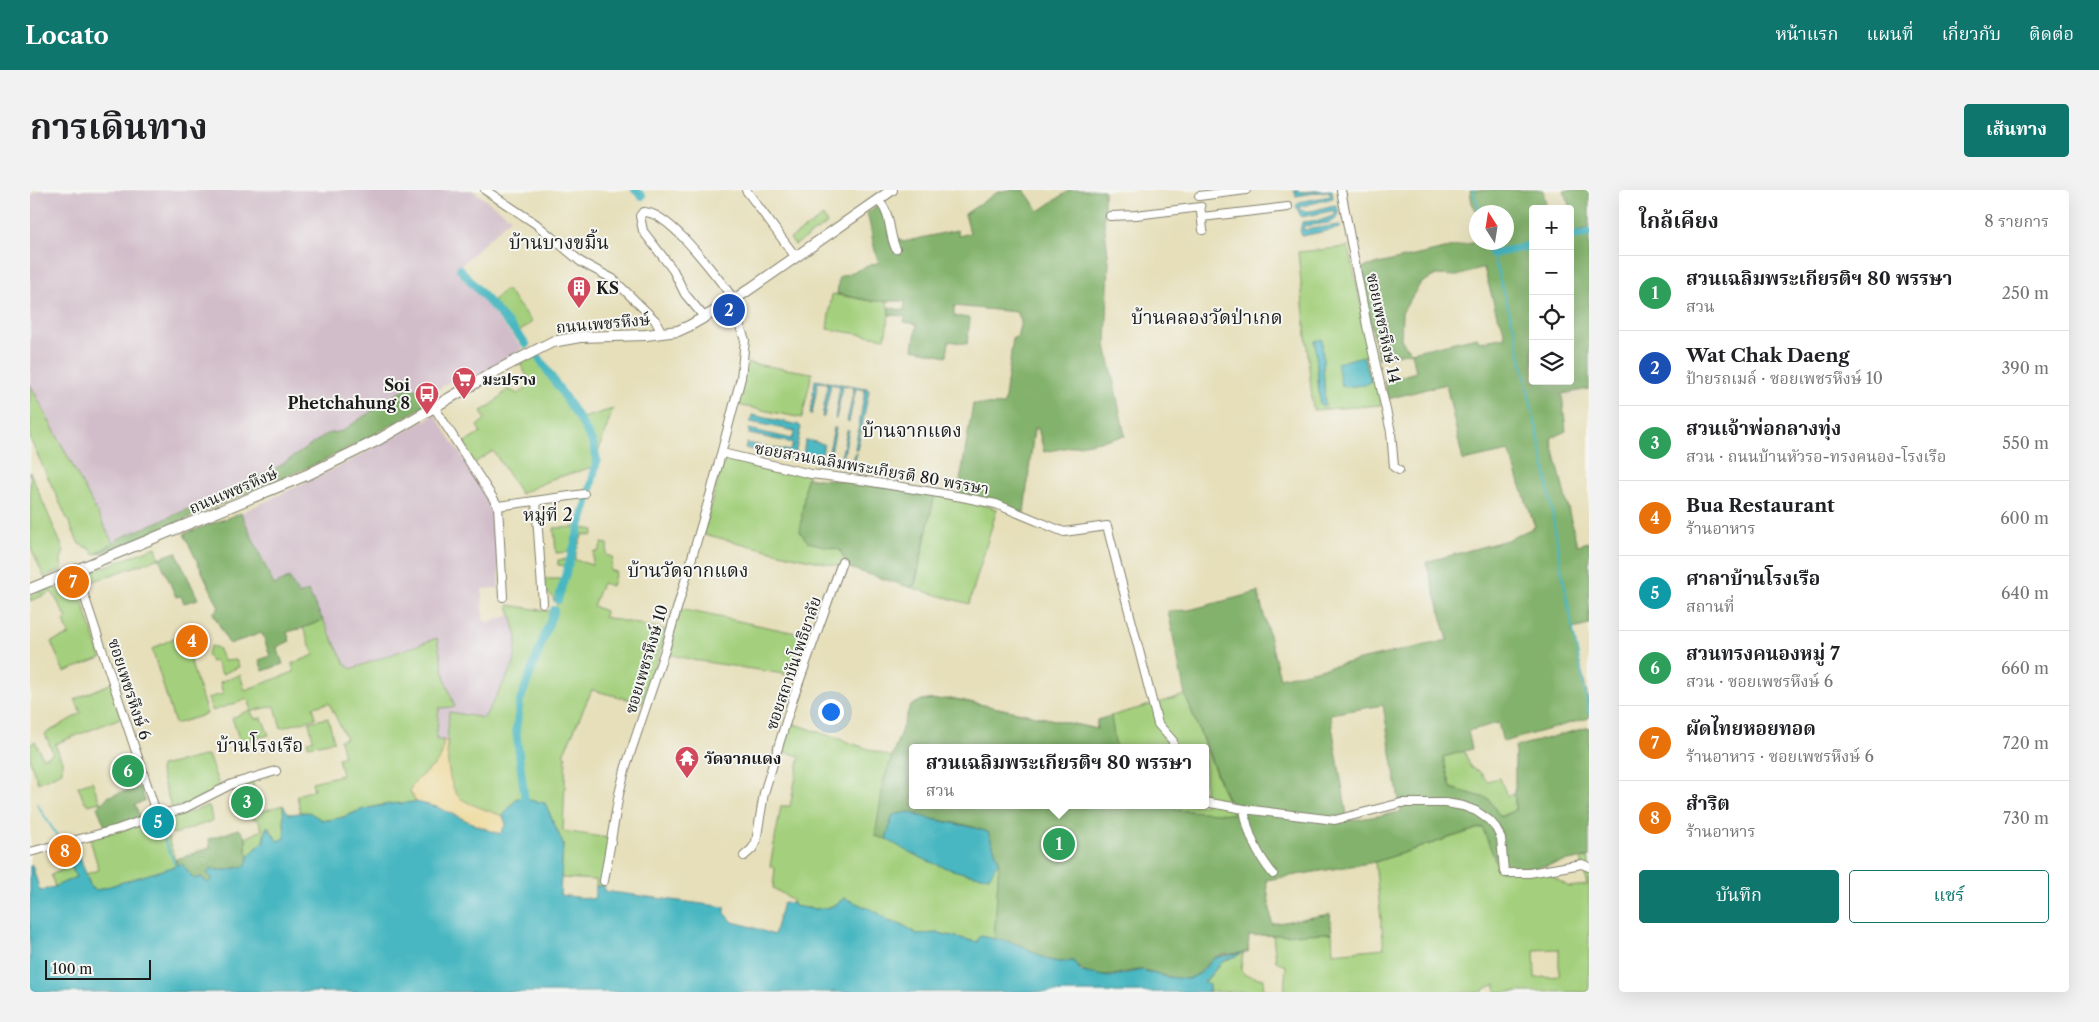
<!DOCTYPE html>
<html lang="th">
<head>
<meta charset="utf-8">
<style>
	:root { --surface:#fff; --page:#f2f2f2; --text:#202124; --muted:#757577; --line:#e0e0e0; --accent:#0f766e }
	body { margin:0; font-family:"Libre Caslon Text","Noto Serif Thai",serif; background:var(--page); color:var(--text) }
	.controls { position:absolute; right:15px; top:15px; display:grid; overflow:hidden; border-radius:5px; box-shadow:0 5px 20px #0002 }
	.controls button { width:45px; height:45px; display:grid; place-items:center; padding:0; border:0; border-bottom:1px solid var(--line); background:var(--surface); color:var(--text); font:25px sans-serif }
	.compass { position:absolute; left:1439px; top:15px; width:45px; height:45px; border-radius:50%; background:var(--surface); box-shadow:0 5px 20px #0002; rotate:348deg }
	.scale { position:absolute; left:15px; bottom:12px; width:106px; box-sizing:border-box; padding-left:5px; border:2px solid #1c1c1c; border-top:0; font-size:14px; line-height:18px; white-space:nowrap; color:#1c1c1c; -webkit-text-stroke:4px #f6f6f2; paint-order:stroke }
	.you { position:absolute; left:800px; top:521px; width:18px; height:18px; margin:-12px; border:4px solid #fff; border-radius:50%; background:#1a73e8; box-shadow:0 0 0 8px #1a73e833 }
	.badge { display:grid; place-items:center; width:32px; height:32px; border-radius:50%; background:var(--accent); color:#fff; font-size:16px; font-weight:700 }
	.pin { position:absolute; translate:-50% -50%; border:2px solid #fff; box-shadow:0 1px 5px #0006 }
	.popup { position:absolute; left:879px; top:554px; width:300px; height:65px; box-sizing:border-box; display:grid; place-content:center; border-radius:5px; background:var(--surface); filter:drop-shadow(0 1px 4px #0005); font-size:16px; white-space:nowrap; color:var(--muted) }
	.popup b { font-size:19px; color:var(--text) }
	.popup::after { content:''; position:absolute; left:50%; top:100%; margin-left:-10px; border:10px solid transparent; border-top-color:var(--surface) }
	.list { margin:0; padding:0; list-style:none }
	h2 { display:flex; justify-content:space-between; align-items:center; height:65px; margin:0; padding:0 20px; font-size:21px }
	h2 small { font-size:16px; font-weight:400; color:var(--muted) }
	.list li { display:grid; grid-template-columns:32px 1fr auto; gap:15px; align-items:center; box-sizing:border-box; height:75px; padding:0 20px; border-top:1px solid var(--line) }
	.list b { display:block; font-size:19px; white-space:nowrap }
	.list p { margin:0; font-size:16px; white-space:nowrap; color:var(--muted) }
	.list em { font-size:16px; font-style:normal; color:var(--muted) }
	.actions { display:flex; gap:10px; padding:15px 20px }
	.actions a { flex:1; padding:11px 0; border:1px solid var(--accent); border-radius:5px; text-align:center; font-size:18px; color:var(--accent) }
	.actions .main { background:var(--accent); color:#fff }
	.icon { flex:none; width:28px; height:28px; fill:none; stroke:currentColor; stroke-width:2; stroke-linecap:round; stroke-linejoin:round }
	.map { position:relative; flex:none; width:1559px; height:802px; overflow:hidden; border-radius:5px }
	header { display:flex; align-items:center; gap:30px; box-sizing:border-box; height:70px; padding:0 25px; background:var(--accent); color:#fff }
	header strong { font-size:24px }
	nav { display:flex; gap:28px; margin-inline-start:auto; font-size:18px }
	.intro { display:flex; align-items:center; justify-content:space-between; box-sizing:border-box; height:120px; padding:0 30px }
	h1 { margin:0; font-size:35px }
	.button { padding:12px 22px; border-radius:5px; background:var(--accent); color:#fff; font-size:18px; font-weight:700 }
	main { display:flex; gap:30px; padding:0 30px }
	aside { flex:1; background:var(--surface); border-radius:5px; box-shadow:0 5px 20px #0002 }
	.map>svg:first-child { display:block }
</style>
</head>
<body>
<header>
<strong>Locato</strong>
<nav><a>หน้าแรก</a><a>แผนที่</a><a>เกี่ยวกับ</a><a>ติดต่อ</a></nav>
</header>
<div class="intro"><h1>การเดินทาง</h1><a class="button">เส้นทาง</a></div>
<main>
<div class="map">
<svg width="1559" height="802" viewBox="0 0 1559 802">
	<rect width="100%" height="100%" fill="#f6f6f2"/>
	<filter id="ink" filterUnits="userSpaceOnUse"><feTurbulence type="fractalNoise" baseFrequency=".02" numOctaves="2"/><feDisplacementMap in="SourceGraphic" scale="10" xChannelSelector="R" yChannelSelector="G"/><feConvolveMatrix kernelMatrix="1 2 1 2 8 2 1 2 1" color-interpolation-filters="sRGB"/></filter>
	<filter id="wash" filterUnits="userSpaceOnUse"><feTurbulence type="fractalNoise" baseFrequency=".0096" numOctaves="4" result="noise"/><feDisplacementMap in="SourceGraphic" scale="20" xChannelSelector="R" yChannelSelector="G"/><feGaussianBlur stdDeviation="1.12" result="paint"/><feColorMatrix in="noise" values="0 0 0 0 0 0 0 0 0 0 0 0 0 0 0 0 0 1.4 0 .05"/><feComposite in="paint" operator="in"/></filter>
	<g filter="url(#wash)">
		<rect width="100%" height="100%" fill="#e6dfba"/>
		<!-- industrial -->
		<path fill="#d1bdc9" d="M9,0H442L481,28L427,79L493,159L433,194L426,187L399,206L262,279L83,353L0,194V6Z
			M405,225L467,320L469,398L452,399L453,429L457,433L481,425L487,445L484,474L454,528L419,522L417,551L406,550L409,518L424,517L415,489L407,448L321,479L315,474L278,401L269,406L245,395L211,323L314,274Z"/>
		<!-- green -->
		<path fill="#a4d07d" stroke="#60764c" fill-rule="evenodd" d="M793,26L797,34L765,55L760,49Z
			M1319,57L1351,215L1283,220L1268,62ZM1292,150L1295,216H1293L1290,214L1285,151Z
			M476,99L502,132L488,143L462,111Z
			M802,104L842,111L857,110L859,125L855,148L797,139Z
			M511,165L552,228L583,219L563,277L522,289L491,304L463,261L443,274L430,255L451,243L447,236L455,229L451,221L459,217L478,199L488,204L502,194L490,174Z
			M717,173L782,183L772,228L707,215Z
			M0,194L83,353L64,365L62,360L49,354L0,249Z
			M694,267L778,285V352L810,360L819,378L762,366L673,344Z
			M0,282L34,361L31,369L32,380L14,387L0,356Z
			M905,304L944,312L967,319L939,414L879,397L884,396L886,392Z
			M548,337L564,340L562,346L553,344L547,359L545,370L562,375L564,361L568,362L572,353L578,354L576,365L583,367L580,380L586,382L582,396L572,393L563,416L575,421L574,427L637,440L613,513L562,500L533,565L536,566L533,641L579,648L574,696H566V690L531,688L533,654L515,613L487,608L473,626C463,622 438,616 430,609C412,590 418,546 419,522L454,528L484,474L487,447L478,415L524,422L527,414L523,410L524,408L515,401L513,389H535L538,376L528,375V370L540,369L539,362L526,363L524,338Z
			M126,357L129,368L56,394L53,385Z
			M45,389L71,468L34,482L21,452L39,445L34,430L37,429L35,425L22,402L0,411V406Z
			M650,419L766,443L781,449L765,490L754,484L663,470L634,463Z
			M293,430L315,474L321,479L407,448L415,489L425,517L409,518L406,550H413C413,555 413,562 411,566C404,581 385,585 380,601L386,612C368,613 349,614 332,620C320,623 311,630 299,630C287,631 282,621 270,622L267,605L284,600L282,592L312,585L308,568L314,566L310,550L316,548L299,513L283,517L286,528L251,538L245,516L222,521L218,509L182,521L178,508L193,504L190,492L210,485L215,500L264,482L262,474L284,465L273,438Z
			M152,444L177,524L145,534L122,459Z
			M181,456L188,458L194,471L206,470L209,477L192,484L185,471L181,472L177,464Z
			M82,493L93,527L25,554L32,571V582L8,593L0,571V555L5,551L13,568L23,563L15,544L51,523L45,509Z
			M1155,505L1194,604L1220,661L1218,762L1213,763L1211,780L1215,785L1234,789L1233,799L1248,802H1179V794L1174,793L1192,772L1210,764L975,753L951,746L947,752L909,743L887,744L873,735L858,731L847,722L814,708C799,722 783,719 764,716L761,709L743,698L745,678L740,676L751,616H760L770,566L750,561L759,532L862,567L859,575L892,510L925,509L1067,539V530ZM883,558H1175V615H883Z
			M220,520L225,529L232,528L239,545L210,552L202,528Z
			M298,528L304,551L278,556L277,551L283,550L279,532Z
			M1434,561L1441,578L1449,581L1457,591L1470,588L1477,606L1485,604V620L1469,627L1459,609L1421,598L1413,567Z
			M178,565L190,598L162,612L142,619L130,582L131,576Z
			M105,567L111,586L92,595L84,576Z
			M222,590L230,622L253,615L255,648L248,651L238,636L235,640L233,652L219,665L216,661V648L232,640L228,629L212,628L203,595Z
			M62,591L70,612L58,615L53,609L48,596Z
			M177,616L180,618L182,631L144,644L141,642L138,630Z
			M121,631L124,639L134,635L147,676L67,700L61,698L56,684L69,680L60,649Z
			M1453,637L1470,680L1507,677L1539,697L1557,695L1551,668L1559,669V802H1466V794L1454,799L1453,802H1254L1256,776L1246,771L1243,745L1302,743L1303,763L1354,758L1345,672ZM1529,759V786L1505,788L1504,760Z
			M41,676L46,687L25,697L21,685Z"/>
		<!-- forest -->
		<path fill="#83b26c" stroke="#506744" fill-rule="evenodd" d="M976,0H994L1009,21L1040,0H1074V32L1079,72L1076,155L1095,246L1014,262L1008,238L1004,239L994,323L928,303L943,214L974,215L983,148L987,147L991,131L986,122L924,116V126L940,128L937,154L919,151L917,166L883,159L887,134L874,132L875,126L859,125V117L874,121L875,111H842L807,104L809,87L849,72C842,56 842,40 837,23L854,10L865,45L873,52L927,40L929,46L940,43L935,24L966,3Z
			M1440,0H1513L1517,19H1503V191H1540V29L1545,28L1534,0H1559V38L1548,41L1550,46L1559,44V199L1532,204L1536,241L1521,248L1547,355L1559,352V435L1542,439L1559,513V528L1473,552L1468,533L1438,541L1442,559L1413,567L1421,598L1459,609L1470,627L1485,620V557L1559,537V667L1503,678L1469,680L1452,637L1345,672L1236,690L1242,734L1300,724L1302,743L1219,746L1218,762C1209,764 1192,763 1184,768C1174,774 1170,787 1156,789C1139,790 1124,780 1111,780C1084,781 1066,798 1043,771C1016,775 1014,765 991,756C983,752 973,752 964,749L969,671L958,642L936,635L896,628L879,622L863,625L856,649L845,646L854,589L880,516L892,510L925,509L1067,539V530L1081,526L1086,558H883V615H1145V620L1203,624L1155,505L1138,421L1159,420L1228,402L1250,488L1418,450L1396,372L1477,350L1505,337L1479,261L1433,271L1416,194L1358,209L1354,191L1386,182L1382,162L1348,168L1330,78L1446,52H1476V22H1447L1442,13ZM1454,78L1467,125L1472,134L1475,147L1449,152L1447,147L1381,162L1371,149L1372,123L1390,94L1406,85L1427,86ZM1353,515L1371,622L1318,631L1300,524Z
			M383,196L393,206L403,201L406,209L358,237L295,270L87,358L66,364L83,353L87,349L187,307L248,277L297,244L312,241L373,200Z
			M776,288L816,291L905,304L884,396L879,397L819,378L810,360L778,352L770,342Z
			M211,323L244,395L259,388L269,405L278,401L293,430L273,438L257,442L260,451L247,457L253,474L233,481L229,470L240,466L232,443L199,454L183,423L189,417L154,344Z
			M146,362L168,409L154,413L151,406L146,407L129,368Z
			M110,597L115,610L105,615L111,629L77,641L67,617L79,606Z
			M209,639L216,648V660L219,665L216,676L196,680H179V685L182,689L178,693L171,687L164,690L152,675L147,676L146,669L180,658L179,649Z"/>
		<!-- sand -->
		<path fill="#eeda9e" stroke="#857b5d" d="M413,550L417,551C417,567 418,602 433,610C445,617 460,621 473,626L476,634L471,644C441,635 415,619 386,612L380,601C385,585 404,581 411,566C413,562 413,555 413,550Z"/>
		<!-- water -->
		<path fill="#49b7c1" stroke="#326a6e" d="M1264,0H1268L1270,2L1302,0L1303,8L1269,17L1270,20C1282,24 1293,16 1306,15L1309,22L1306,29L1298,33L1274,36L1273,40L1308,35L1310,36V38L1272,46L1270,41L1272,32L1292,30L1305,25L1306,21H1301L1271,27L1266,16L1269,12L1300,6L1301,3L1297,1L1266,6Z
			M1292,149L1295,216H1293L1290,214L1285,151Z
			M1333,166L1341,191L1335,195L1314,197L1311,194L1307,173Z
			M785,190L837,198L839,201L827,260L825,259L835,200L826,198L819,232L817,231L824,199L822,197L813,195L806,229H805L810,196L801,194L794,227H792L798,193L788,192L782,224H780Z
			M722,225L769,235L771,237L765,264L761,268L715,258L717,253L760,261L763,253L719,244V239L762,249L765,241L720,232Z
			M804,238H806L799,272L810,273L817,240H819L812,273L822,276L825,263H827L823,278L777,270L773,267L775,251L777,250L794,254L791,269L797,270Z
			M487,608L515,613L533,654L530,705L564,709L566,696H574V701L695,717V723L703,732L719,736L744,745L753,713H763L764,716C783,719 799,723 814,708L847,722L858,731L873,735L887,744L909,743L947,752L950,746C961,748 983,752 992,756C1014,766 1017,775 1043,771L1052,782L1079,787L1112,780L1136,787L1158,789L1169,784L1184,768L1213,763L1192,772L1174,792L1179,794V802H0V676L2,675L10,701L24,697L46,687L37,667L49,664L61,698L67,700L152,674L164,689L171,687L178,693L182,689L177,683L180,680H196L216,676L219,665L233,652L237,636L248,651L255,648L253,615L259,624L279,622L292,630H299L314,627L334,619L360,614L386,612L407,617L455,639L470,644L476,634L473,626Z
			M879,622C904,632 932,633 958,642L969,671L959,687C919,683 890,669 856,649L863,625Z"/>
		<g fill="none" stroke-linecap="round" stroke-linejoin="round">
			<!-- stream -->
			<path stroke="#49b7c1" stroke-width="2" d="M1443,0L1450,22
				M1459,52L1485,141L1515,278L1531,377L1559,524
				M7,614L31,652
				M129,638L146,677"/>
			<!-- canal -->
			<path stroke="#49b7c1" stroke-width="8" d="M605,0L612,6
				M1540,47L1559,43
				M1462,64L1503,55
				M430,79L496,154
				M509,168L550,230L563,253L567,270L558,309L528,410
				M496,619L486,540L490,511L524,420"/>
		</g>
	</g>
	<g filter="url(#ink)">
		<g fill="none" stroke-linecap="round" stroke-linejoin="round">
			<defs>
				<path id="minor" d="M455,0L506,34L551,72L583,89L625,130L632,143
					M716,0L765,66
					M1311,0L1337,136L1361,242L1364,277L1369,280
					M1169,6L1216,0
					M847,10C862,21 858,44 866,59
					M1171,22L1173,40
					M1080,26L1106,25L1171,17
					M1172,27L1258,17
					M675,128L655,104L643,80L613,41L610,26L613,22C640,21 687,88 704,109
					M404,217L468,316L473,407
					M692,263L781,284L830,290L932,307L966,314L1034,342L1077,336L1128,534L1143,551V558
					M506,311L513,413
					M468,316L554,304
					M46,381L127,625
					M1175,612L1214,619L1305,630L1371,613H1416L1433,616L1446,621L1459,630L1466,638L1471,648L1474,681L1475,683H1499L1552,674L1559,677
					M1214,619C1218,645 1227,664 1243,684
					M0,662L88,639L127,625L153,619L202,594L246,581
					M714,666L722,659L726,652L734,603L763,509L812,372
					M574,691L589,604L596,576L635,460L681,302L711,188L715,150L701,112"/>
				<path id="major" d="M0,399L279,284L348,250L464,182L522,152L550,147L616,145L648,141L659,136L701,112L862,0"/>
			</defs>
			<!-- minor casing -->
			<use href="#minor" stroke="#817e6b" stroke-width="10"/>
			<!-- major casing -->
			<use href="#major" stroke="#817e6b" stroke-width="12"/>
			<!-- minor -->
			<use href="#minor" stroke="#fff" stroke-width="8"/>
			<!-- major -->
			<use href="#major" stroke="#fff" stroke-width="10"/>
		</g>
	</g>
	<!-- icons -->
	<defs>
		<symbol id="building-pin" viewBox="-11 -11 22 30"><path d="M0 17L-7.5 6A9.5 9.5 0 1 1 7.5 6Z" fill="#d1495b" stroke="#f6f6f2"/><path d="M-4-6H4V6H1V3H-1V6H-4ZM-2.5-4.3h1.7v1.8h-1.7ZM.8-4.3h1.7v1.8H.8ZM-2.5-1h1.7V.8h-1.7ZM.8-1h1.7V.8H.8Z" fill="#fff"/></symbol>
		<symbol id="supermarket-pin" viewBox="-11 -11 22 30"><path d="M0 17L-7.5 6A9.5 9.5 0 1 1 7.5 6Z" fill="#d1495b" stroke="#f6f6f2"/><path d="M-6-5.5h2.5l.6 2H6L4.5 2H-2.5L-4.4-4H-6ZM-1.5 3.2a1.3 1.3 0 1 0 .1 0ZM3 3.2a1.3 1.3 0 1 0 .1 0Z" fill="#fff"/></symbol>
		<symbol id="bus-pin" viewBox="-11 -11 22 30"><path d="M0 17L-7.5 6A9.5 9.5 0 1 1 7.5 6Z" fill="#d1495b" stroke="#f6f6f2"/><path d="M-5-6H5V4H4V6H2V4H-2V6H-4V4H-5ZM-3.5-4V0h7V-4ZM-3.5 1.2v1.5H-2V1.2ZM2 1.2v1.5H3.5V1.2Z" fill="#fff"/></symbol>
		<symbol id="temple-pin" viewBox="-11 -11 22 30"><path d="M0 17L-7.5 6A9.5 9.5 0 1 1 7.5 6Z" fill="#d1495b" stroke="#f6f6f2"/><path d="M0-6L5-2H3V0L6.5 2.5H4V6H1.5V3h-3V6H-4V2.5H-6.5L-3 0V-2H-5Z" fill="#fff"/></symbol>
	</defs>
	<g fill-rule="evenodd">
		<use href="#building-pin" x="535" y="84" width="28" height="38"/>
		<use href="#supermarket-pin" x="420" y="175" width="28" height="38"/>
		<use href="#bus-pin" x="383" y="190" width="28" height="38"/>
		<use href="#temple-pin" x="643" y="554" width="28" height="38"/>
	</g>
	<g text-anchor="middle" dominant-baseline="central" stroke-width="4" stroke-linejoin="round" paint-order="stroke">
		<!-- poi labels -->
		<g font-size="16" font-weight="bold" fill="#1c1c1c" stroke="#f6f6f2" text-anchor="start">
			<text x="566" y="98">KS</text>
			<text x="452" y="189">มะปราง</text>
			<text x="380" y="195" text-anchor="end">Soi<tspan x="380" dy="18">Phetchahung 8</tspan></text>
			<text x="674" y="568">วัดจากแดง</text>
		</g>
		<!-- street labels -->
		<g font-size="16" fill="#1c1c1c" stroke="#f6f6f2">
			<text transform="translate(573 133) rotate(-5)">ถนนเพชรหึงษ์</text>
			<text transform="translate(1354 138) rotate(78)">ซอยเพชรหึงษ์ 14</text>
			<text transform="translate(842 278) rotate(10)">ซอยสวนเฉลิมพระเกียรติ 80 พรรษา</text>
			<text transform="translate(203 300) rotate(-23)">ถนนเพชรหึงษ์</text>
			<text transform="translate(616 469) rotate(-73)">ซอยเพชรหึงษ์ 10</text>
			<text transform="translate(763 473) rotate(-71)">ซอยสถาบันโพธิยาลัย</text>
			<text transform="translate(100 499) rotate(72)">ซอยเพชรหึงษ์ 6</text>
		</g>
		<!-- neighbourhood labels -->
		<g font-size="18" fill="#1c1c1c" stroke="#f6f6f2">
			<text x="518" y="325">หมู่ที่ 2</text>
		</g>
		<!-- quarter labels -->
		<g font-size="19" fill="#1c1c1c" stroke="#f6f6f2">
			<text x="529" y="52">บ้านบางขมิ้น</text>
			<text x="1177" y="127">บ้านคลองวัดป่าเกด</text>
			<text x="882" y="240">บ้านจากแดง</text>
			<text x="658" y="380">บ้านวัดจากแดง</text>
			<text x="230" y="555">บ้านโรงเรือ</text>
		</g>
	</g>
</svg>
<div class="controls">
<button>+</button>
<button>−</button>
<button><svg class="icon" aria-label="locate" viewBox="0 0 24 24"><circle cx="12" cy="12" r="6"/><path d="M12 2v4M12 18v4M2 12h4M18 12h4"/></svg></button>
<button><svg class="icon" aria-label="layers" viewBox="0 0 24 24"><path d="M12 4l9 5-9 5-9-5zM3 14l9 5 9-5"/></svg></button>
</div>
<svg class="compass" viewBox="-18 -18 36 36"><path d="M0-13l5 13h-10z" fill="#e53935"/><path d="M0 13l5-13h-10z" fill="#757577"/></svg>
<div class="scale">100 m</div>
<div class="you"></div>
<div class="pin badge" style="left:1029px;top:654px;background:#2e9e5b">1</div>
<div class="popup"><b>สวนเฉลิมพระเกียรติฯ 80 พรรษา</b>สวน</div>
<div class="pin badge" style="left:699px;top:120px;background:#1a4fb4">2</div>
<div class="pin badge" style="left:217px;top:612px;background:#2e9e5b">3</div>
<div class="pin badge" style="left:162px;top:451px;background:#e8710a">4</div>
<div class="pin badge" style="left:128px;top:632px;background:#0f9aa8">5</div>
<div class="pin badge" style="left:98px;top:581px;background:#2e9e5b">6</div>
<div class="pin badge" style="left:43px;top:392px;background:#e8710a">7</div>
<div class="pin badge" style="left:35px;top:661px;background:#e8710a">8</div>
</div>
<aside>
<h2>ใกล้เคียง<small>8 รายการ</small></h2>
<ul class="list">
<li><span class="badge" style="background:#2e9e5b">1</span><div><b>สวนเฉลิมพระเกียรติฯ 80 พรรษา</b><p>สวน</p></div><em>250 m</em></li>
<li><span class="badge" style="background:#1a4fb4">2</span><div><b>Wat Chak Daeng</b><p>ป้ายรถเมล์ · ซอยเพชรหึงษ์ 10</p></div><em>390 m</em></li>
<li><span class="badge" style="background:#2e9e5b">3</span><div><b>สวนเจ้าพ่อกลางทุ่ง</b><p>สวน · ถนนบ้านหัวรอ-ทรงคนอง-โรงเรือ</p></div><em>550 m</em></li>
<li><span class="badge" style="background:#e8710a">4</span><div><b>Bua Restaurant</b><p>ร้านอาหาร</p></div><em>600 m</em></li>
<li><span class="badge" style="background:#0f9aa8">5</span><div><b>ศาลาบ้านโรงเรือ</b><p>สถานที่</p></div><em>640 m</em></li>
<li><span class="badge" style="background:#2e9e5b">6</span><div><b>สวนทรงคนองหมู่ 7</b><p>สวน · ซอยเพชรหึงษ์ 6</p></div><em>660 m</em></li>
<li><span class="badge" style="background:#e8710a">7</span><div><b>ผัดไทยหอยทอด</b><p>ร้านอาหาร · ซอยเพชรหึงษ์ 6</p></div><em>720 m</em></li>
<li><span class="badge" style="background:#e8710a">8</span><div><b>สำริต</b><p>ร้านอาหาร</p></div><em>730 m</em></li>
</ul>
<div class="actions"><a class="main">บันทึก</a><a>แชร์</a></div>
</aside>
</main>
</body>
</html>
